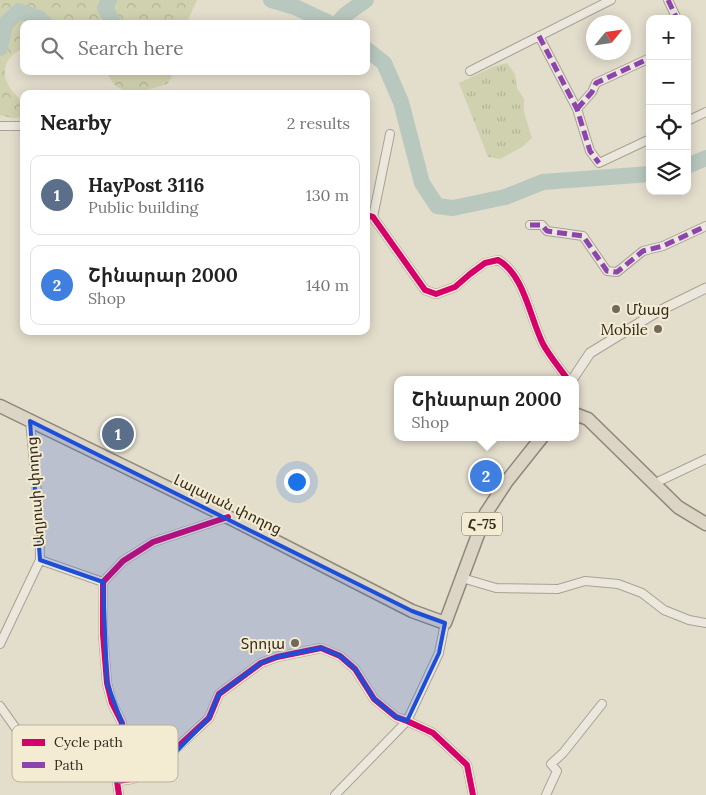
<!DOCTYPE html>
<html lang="en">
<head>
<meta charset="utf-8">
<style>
	:root { --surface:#fff; --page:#f2f2f2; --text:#222; --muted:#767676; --line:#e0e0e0; --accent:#111827 }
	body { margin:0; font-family:Lora,"Noto Sans Armenian",serif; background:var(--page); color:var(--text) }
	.controls { position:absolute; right:15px; top:15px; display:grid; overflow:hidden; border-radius:10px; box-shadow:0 2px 12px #0003 }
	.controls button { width:45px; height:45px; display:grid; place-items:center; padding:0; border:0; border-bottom:1px solid var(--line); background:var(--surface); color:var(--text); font:25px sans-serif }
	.compass { position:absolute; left:586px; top:15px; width:45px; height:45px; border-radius:50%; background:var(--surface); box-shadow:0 2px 12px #0003; rotate:61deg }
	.you { position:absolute; left:296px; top:481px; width:18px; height:18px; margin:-12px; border:4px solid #fff; border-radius:50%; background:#1a73e8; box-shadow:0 0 0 8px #1a73e833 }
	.badge { display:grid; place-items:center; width:32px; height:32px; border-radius:50%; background:var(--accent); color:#fff; font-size:16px; font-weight:700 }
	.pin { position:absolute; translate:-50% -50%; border:2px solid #fff; box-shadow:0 1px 5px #0006 }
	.popup { position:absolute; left:394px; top:376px; width:185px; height:65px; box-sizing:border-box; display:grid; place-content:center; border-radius:10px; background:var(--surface); filter:drop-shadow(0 1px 4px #0005); font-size:16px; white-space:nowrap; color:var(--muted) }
	.popup b { font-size:19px; color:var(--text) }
	.popup::after { content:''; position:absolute; left:50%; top:100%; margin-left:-10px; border:10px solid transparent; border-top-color:var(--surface) }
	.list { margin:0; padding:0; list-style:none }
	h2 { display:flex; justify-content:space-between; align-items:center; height:65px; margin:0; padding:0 20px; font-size:21px }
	h2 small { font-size:16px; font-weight:400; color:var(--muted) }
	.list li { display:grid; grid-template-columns:32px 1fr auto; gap:15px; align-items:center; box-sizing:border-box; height:80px; margin:0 10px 10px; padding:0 10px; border:1px solid var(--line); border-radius:10px }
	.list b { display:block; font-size:19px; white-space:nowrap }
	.list p { margin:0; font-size:16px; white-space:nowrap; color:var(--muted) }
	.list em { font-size:16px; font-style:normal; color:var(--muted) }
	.icon { flex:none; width:28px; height:28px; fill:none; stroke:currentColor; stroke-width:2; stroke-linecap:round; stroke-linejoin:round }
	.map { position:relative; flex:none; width:706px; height:795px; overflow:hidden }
	.search { position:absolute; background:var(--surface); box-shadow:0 2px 12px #0003; left:20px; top:20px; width:350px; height:55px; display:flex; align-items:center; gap:12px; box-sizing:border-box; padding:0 18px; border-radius:10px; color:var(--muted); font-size:19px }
	.panel { position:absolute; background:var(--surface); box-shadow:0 2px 12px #0003; left:20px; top:90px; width:350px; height:245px; border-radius:10px }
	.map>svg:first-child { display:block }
</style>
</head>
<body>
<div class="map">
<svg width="706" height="795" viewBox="0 0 706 795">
	<defs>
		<pattern id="forest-crowns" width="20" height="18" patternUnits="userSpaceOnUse" patternTransform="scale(1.25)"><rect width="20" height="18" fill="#d0d2af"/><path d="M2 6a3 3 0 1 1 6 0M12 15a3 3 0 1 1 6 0" fill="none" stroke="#b3b496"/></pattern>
		<pattern id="park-tufts" width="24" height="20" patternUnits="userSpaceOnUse" patternTransform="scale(1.25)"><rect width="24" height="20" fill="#d0d2af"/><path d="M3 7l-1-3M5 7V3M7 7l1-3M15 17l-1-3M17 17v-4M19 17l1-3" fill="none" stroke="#b3b496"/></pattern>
	</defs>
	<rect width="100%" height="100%" fill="#e3ddcc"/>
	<!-- forest -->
	<path fill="url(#forest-crowns)" d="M0,0H197L186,24H24V48C5,57 0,70 10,88C14,94 20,98 22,104C30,123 10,118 0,115Z
		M107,71H172L171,78L167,84C145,91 116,101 107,71Z"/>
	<!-- park -->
	<path fill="url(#park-tufts)" d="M507,63L515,74L517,88L524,99V112L532,138L522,147L500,159L488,157L459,83L495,66Z"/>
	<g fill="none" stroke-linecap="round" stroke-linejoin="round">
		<!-- river -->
		<path stroke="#b8c8be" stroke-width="16" d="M109,0L105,8L114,24
			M271,0L295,7L331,24
			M337,24L345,15L366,0
			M0,48L5,24L19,11L39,18L45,24
			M366,49L384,63L401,102L422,183L437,206L453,208L505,197L543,182L650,174
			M687,166L706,158"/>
		<defs>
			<path id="minor" d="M668,0L677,19
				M539,36L577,109L590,151L599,163L650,139
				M470,71L611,0
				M577,109L592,92L596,83L650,58
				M687,121L706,112
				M0,126H24
				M366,215L373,217L425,290L436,294L455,287L470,274L485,263L498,260C524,274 530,318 543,344C550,357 560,368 568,380
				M373,217L390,134
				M530,225H542L547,231L583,236L607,271L617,272L643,251L663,246L706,226
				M653,484L706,459
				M40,560L103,582
				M462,578L496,588L558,589L585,581L618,584L642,593L664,610L689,620L706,623
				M0,644L40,560L39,514L30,421
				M0,706L17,730H33L39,738L53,751L118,750
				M117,781L132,779L157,771L162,763L170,754L209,718L219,694L261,663L277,657L321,648L340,656L355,669L374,699L396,717L407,721L433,733L467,765L473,795
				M119,795L117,781L118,750L122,723L112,703L107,683L103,634V582L123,561L153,542L228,517
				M335,795L407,721L439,653L445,623
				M546,795L557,771L551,764L563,753L602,704"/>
			<path id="tertiary" d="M572,380L590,353L657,312L706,288"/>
			<path id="trunk" d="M0,406L228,517L412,611L445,623L486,513L507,481L542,437
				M575,414L588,419L678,507L706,524"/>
		</defs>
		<!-- minor casing -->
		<use href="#minor" stroke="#a8a295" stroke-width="10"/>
		<!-- tertiary casing -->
		<use href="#tertiary" stroke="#a8a295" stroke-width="11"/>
		<!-- trunk casing -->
		<use href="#trunk" stroke="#8d877c" stroke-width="15"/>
		<!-- minor -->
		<use href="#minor" stroke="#ebe7dd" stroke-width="8"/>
		<!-- tertiary -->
		<use href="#tertiary" stroke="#ebe7dd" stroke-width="9"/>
		<!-- trunk -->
		<use href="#trunk" stroke="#dcd5c6" stroke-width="12"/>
		<!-- quiet -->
		<path stroke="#8e44ad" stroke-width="5" stroke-dasharray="10 5" stroke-linecap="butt" d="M668,0L677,19
			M539,36L577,109L590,151L599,163
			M577,109L592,92L596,83L650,58
			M530,225H542L547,231L583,236L607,271L617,272L643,251L663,246L706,226"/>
		<defs>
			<path id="cycleway" d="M366,215L373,217L425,290L436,294L455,287L470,274L485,263L498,260C524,274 530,318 543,344C550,357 560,368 568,380
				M117,781L132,779L157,771L162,763L170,754L209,718L219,694L261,663L277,657L321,648L340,656L355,669L374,699L396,717L407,721L433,733L467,765L473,795
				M119,795L117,781L118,750L122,723L112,703L107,683L103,634V582L123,561L153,542L228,517"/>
		</defs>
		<!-- cycleway casing -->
		<use href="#cycleway" stroke="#f3ebd2" stroke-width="9"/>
		<!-- cycleway -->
		<use href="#cycleway" stroke="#d6006c" stroke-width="6"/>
	</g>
	<!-- marked area -->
	<path fill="#1d4ed8" fill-opacity="0.2" stroke="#1d4ed8" stroke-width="4" stroke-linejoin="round" d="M30,421L412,611L445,623L439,653L407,721L396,717L374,699L355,669L340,656L321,648L277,657L261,663L219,694L209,718L157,771L117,781L122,723L107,683L103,582L40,560Z"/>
	<!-- markers -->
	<g fill="#72695b" stroke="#f3ebd2" stroke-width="2">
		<circle cx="616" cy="309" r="5"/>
		<circle cx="658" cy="329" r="5"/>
		<circle cx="295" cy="643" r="5"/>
	</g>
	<g text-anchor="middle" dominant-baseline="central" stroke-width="4" stroke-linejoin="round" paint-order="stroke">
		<!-- shield labels -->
		<rect fill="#f3ebd2" stroke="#6e6454" stroke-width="1" x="462" y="512.5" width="40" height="23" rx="4"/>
		<g font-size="14" font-weight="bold" fill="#352a1e">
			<text x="482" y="524">Հ-75</text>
		</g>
		<!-- poi labels -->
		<g font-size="15" fill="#352a1e" stroke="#f3ebd2" text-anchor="end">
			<text x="626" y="309" text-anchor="start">Մնաց</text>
			<text x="648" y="329">Mobile</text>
			<text x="285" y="643">Տրոյա</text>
		</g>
		<!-- street labels -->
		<g font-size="15" fill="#352a1e" stroke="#f3ebd2">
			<text transform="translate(35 492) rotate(-94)">Աղյուսի փողոց</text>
			<text transform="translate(228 504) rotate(26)">Լալայան փողոց</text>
		</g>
	</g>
	<!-- legend -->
	<rect x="12" y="725" width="166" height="57" rx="8" fill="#f3ebd2" stroke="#bab19c" stroke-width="1"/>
	<rect x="22" y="739" width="23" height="7" fill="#d6006c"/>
	<rect x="22" y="762" width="23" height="6" fill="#8e44ad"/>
	<g font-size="14" fill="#352a1e">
		<text x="54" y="747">Cycle path</text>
		<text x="54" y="770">Path</text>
	</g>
</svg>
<div class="controls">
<button>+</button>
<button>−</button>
<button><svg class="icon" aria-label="locate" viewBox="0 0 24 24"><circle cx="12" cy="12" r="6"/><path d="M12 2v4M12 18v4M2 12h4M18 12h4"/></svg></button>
<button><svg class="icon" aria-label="layers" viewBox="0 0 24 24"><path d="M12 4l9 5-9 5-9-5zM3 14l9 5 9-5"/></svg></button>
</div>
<svg class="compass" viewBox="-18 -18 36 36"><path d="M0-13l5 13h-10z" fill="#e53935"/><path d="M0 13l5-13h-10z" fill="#767676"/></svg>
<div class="you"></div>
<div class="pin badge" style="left:118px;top:434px;background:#5c6f8a">1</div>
<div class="pin badge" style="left:486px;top:476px;background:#3f7fe0">2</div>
<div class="popup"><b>Շինարար 2000</b>Shop</div>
<div class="search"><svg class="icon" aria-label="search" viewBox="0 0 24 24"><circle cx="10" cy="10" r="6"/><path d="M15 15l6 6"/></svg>Search here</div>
<section class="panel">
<h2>Nearby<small>2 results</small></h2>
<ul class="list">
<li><span class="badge" style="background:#5c6f8a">1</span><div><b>HayPost 3116</b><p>Public building</p></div><em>130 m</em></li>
<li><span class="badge" style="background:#3f7fe0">2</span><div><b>Շինարար 2000</b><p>Shop</p></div><em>140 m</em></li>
</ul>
</section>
</div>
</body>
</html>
